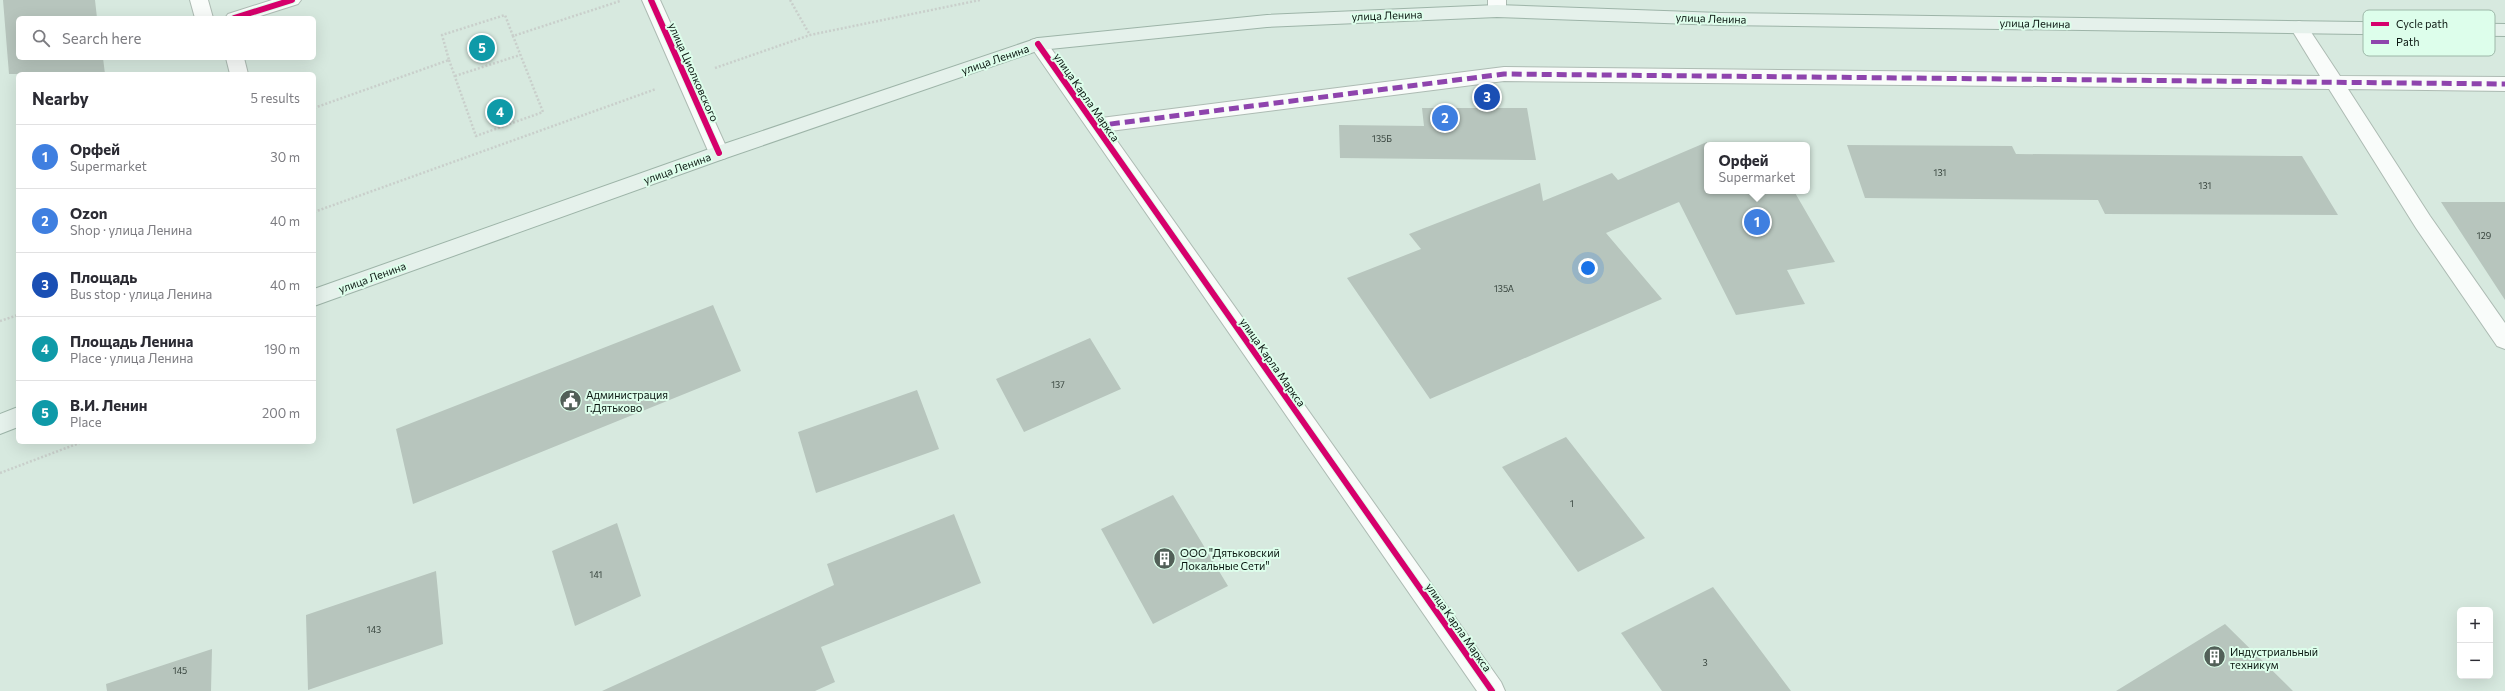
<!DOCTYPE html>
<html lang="en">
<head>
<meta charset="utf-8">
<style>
	:root { --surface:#fff; --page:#f2f2f3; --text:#2b2b33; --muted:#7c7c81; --line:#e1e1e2; --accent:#526058 }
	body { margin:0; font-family:Commissioner,sans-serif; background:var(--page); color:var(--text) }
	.controls { position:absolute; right:12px; bottom:12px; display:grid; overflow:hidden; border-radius:6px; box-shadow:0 4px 16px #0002 }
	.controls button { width:36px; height:36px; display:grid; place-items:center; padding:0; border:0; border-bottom:1px solid var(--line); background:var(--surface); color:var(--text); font:20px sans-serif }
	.you { position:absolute; left:1588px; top:268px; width:14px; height:14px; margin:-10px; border:3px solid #fff; border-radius:50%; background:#1a73e8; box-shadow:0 0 0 6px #1a73e833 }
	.badge { display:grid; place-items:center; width:26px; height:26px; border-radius:50%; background:var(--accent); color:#fff; font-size:13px; font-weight:700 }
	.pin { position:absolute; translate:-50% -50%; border:2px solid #fff; box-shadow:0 1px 4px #0006 }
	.popup { position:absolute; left:1704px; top:142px; width:106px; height:52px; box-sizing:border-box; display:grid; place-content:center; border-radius:6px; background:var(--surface); filter:drop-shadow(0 1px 3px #0005); font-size:13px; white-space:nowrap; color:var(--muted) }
	.popup b { font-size:15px; color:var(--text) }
	.popup::after { content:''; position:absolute; left:50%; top:100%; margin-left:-8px; border:8px solid transparent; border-top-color:var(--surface) }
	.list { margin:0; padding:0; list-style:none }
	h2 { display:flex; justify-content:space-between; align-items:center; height:52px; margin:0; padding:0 16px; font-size:17px }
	h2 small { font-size:13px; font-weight:400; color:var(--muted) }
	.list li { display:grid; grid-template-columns:26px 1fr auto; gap:12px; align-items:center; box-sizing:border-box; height:64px; padding:0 16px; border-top:1px solid var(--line) }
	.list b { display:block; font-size:15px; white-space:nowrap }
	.list p { margin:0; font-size:13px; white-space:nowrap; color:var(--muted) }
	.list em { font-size:13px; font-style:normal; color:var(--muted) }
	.icon { flex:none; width:22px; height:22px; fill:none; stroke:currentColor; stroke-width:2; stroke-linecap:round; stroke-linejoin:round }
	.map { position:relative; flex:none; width:2505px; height:691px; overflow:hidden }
	.search { position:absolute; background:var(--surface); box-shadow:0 4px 16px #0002; left:16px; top:16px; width:300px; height:44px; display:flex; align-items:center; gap:10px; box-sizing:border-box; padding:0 14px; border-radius:6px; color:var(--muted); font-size:15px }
	.panel { position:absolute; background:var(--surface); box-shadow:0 4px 16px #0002; left:16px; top:72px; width:300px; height:372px; border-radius:6px }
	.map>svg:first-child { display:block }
</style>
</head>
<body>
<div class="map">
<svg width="2505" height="691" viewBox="0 0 2505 691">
	<rect width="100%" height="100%" fill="#d7e9df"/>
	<!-- building -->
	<path fill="#b7c5bd" d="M3,0H95L97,18H18V58H103L105,74H9Z
		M1422,108H1527L1536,160L1340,158L1339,125L1424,126Z
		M1707,142V191H1794L1835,262L1787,270L1805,304L1736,315L1679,202L1606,233L1662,299L1430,399L1347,278L1421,249L1409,234L1540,183L1543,201L1612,173L1618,180Z
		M1847,145L2012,146L2016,154L2302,156L2338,215L2105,214L2098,200L1865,198Z
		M2441,202H2505V300Z
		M713,305L741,371L413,504L396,429Z
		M1090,338L1121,389L1024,432L996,379Z
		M917,390L939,449L816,493L798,432Z
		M1566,437L1645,538L1578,572L1502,467Z
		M1173,495L1228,586L1153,624L1101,529Z
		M954,514L981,583L821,647L835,682L815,691H602L834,585L827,564Z
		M617,523L641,596L575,626L552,551Z
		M436,571L443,644L308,690L306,615Z
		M1713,587L1791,691H1662L1621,633Z
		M2225,624L2293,691H2116Z
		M212,649L211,691H107L106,684Z"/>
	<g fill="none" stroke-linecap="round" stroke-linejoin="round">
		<defs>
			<path id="minor" d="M190,0H208L213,18H195Z
				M272,0H301L298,4L254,18H225L228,14Z
				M642,0H660L729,153L726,158L719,160L712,158L709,153Z
				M1488,0H1506V11L1503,15L1497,17L1491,15L1488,11Z
				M2299,21L2305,23L2340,76L2505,77V91L2348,89L2430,216L2505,323V349L2497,346L2416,228L2329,89L1504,81L1110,131L1501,682L1505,691H1477L1029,44L1031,40L1038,38L1045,40L1101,118L1504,67L2320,76L2290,27L2293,23Z
				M226,58H244L248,74H230Z"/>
			<path id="major" d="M1497,5L1720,13L2505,24V36L1720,25L1497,17L1267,27L1040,50L726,158L314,306V289L712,148L1038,38L1267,15Z
				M18,407V427L0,434V414Z"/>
		</defs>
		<!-- minor casing -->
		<use href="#minor" stroke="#adbbb3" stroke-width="2"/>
		<!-- major casing -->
		<use href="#major" stroke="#9db4a8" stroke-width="2"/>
		<!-- path -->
		<path stroke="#c9cfcb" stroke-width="2.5" stroke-dasharray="2 2" stroke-linecap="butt" d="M790,0L810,35
			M449,60L476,136L543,112L513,36
			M715,68L810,35L980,0
			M455,76L520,55
			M314,108L449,60L442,35L505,15L513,36L620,1
			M314,212L656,89
			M0,321L18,315
			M0,473L82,442"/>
		<!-- minor -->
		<use href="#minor" fill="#f9fcfa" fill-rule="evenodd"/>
		<!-- major -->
		<use href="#major" fill="#e5f1eb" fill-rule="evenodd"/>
		<!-- quiet -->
		<path stroke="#8e44ad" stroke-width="5" stroke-dasharray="10 5" stroke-linecap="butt" d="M1095,126L1504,74L2505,84"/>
		<defs>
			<path id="cycleway" d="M651,0L719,153
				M234,18L292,0
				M1038,44L1492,691"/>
		</defs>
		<!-- cycleway casing -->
		<use href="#cycleway" stroke="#ddfeeb" stroke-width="8"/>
		<!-- cycleway -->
		<use href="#cycleway" stroke="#d6006c" stroke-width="6"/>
	</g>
	<!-- icons -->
	<defs>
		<symbol id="civic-disc" viewBox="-11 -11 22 22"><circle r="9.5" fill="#526058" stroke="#ddfeeb"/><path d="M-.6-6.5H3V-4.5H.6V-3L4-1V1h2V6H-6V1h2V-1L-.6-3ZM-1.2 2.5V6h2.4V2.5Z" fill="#fff"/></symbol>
		<symbol id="building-disc" viewBox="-11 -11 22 22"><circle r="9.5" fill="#526058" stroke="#ddfeeb"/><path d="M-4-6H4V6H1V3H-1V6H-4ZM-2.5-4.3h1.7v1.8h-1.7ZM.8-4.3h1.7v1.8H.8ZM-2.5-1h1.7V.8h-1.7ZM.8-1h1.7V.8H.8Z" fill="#fff"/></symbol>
	</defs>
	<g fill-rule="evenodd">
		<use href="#civic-disc" x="558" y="388" width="25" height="25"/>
		<use href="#building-disc" x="1152" y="546" width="25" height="25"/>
		<use href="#building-disc" x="2202" y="644" width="25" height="25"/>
	</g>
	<g text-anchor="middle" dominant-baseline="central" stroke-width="4" stroke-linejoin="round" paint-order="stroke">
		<!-- number labels -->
		<g font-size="9" fill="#35423b">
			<text x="1382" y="138">135Б</text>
			<text x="1940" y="172">131</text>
			<text x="2205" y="185">131</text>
			<text x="2484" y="235">129</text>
			<text x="1504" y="288">135А</text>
			<text x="1058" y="384">137</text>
			<text x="1572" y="503">1</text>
			<text x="596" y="574">141</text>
			<text x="374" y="629">143</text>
			<text x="1705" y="662">3</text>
			<text x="180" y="670">145</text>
		</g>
		<!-- street labels -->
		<g font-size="11" fill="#0a1610" stroke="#ddfeeb">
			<text transform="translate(1387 15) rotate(-2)">улица Ленина</text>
			<text transform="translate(1711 18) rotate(2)">улица Ленина</text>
			<text transform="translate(2035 23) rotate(1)">улица Ленина</text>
			<text transform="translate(995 59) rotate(-19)">улица Ленина</text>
			<text transform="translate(694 72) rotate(66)">улица Циолковского</text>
			<text transform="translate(1087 97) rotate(55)">улица Карла Маркса</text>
			<text transform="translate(677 168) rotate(-20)">улица Ленина</text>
			<text transform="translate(372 277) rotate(-20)">улица Ленина</text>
			<text transform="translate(1273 362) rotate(55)">улица Карла Маркса</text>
			<text transform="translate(1459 627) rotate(55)">улица Карла Маркса</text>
		</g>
		<!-- poi labels -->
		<g font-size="11" fill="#0a1610" stroke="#ddfeeb" text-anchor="start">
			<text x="586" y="394">Администрация<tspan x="586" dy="13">г.Дятьково</tspan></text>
			<text x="1180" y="552">ООО "Дятьковский<tspan x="1180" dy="13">Локальные Сети"</tspan></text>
			<text x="2230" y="651">Индустриальный<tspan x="2230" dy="13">техникум</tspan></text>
		</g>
	</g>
	<!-- legend -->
	<rect x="2363" y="10" width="132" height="46" rx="6" fill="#ddfeeb" stroke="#9eb8a9" stroke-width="1"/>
	<rect x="2371" y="22" width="18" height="4" fill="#d6006c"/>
	<rect x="2371" y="40" width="18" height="4" fill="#8e44ad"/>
	<g font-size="11" fill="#0a1610">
		<text x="2396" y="28">Cycle path</text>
		<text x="2396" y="46">Path</text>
	</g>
</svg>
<div class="controls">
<button>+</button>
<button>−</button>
</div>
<div class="you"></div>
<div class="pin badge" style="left:1757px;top:222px;background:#3f7fe0">1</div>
<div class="popup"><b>Орфей</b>Supermarket</div>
<div class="pin badge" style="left:1445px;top:118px;background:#3f7fe0">2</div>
<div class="pin badge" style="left:1487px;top:97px;background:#1a4fb4">3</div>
<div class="pin badge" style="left:500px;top:112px;background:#0f9aa8">4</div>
<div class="pin badge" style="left:482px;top:48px;background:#0f9aa8">5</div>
<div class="search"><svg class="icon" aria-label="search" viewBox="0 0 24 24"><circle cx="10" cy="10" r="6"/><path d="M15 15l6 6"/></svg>Search here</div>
<section class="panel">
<h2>Nearby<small>5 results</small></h2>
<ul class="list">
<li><span class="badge" style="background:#3f7fe0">1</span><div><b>Орфей</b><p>Supermarket</p></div><em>30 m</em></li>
<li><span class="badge" style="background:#3f7fe0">2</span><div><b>Ozon</b><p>Shop · улица Ленина</p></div><em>40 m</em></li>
<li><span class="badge" style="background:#1a4fb4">3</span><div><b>Площадь</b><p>Bus stop · улица Ленина</p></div><em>40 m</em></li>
<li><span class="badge" style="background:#0f9aa8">4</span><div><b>Площадь Ленина</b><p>Place · улица Ленина</p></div><em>190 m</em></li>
<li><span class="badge" style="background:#0f9aa8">5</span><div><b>В.И. Ленин</b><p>Place</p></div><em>200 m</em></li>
</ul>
</section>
</div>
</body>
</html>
